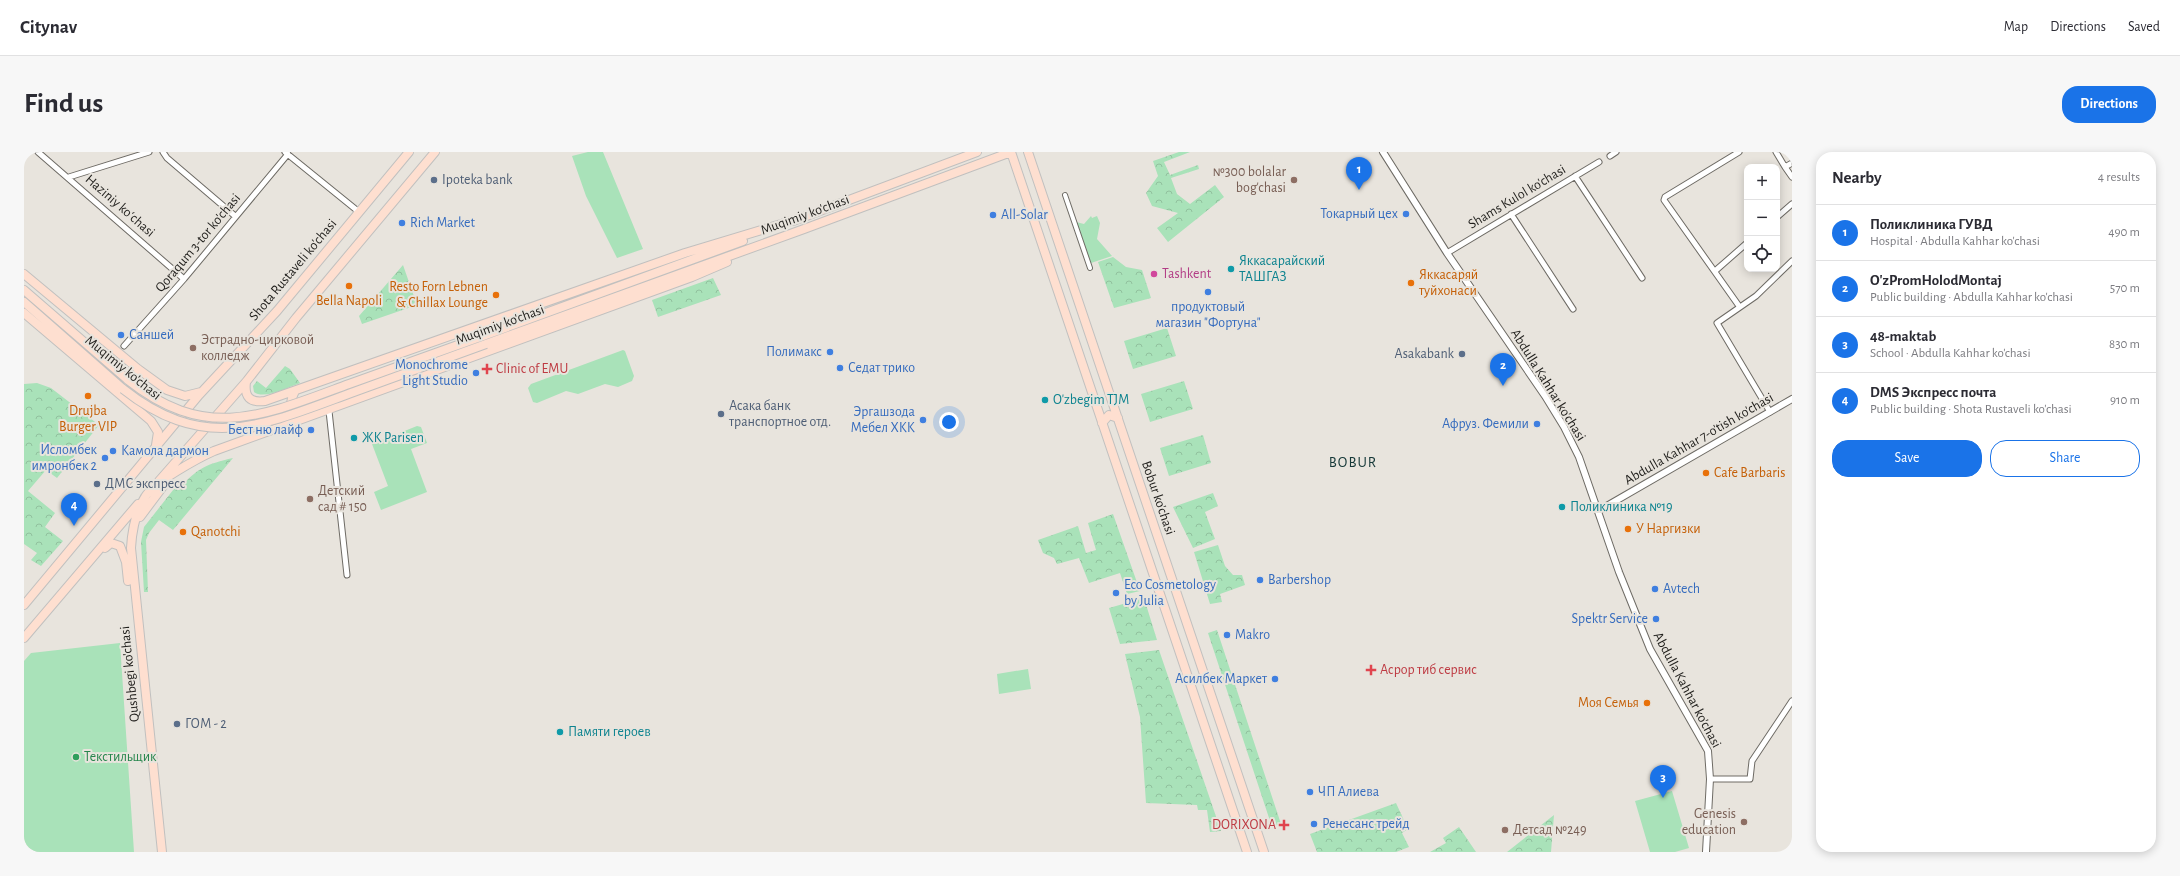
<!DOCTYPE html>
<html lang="en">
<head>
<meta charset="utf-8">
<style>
	:root { --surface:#fff; --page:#f7f7f7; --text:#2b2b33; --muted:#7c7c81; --line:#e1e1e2; --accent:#1a73e8 }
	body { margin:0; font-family:"Alegreya Sans",sans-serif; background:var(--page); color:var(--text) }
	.controls { position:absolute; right:12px; top:12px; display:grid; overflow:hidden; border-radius:8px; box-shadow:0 2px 10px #0003 }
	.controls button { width:36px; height:36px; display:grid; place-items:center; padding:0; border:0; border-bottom:1px solid var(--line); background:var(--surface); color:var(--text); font:20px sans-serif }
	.you { position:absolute; left:925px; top:270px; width:14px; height:14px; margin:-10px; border:3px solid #fff; border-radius:50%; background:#1a73e8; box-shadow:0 0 0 6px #1a73e833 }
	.badge { display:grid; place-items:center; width:26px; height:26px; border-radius:50%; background:var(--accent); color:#fff; font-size:13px; font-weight:700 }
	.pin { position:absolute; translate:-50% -33px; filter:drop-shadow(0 1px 2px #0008) }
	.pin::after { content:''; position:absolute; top:21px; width:14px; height:12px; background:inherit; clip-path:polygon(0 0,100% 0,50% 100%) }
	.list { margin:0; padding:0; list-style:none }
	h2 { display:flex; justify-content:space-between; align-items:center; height:52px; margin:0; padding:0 16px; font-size:17px }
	h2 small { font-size:13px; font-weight:400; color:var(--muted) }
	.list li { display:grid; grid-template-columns:26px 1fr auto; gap:12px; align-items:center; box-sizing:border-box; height:56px; padding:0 16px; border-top:1px solid var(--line) }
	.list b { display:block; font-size:15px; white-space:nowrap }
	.list p { margin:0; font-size:13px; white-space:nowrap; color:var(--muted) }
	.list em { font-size:13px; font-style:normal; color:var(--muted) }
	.actions { display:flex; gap:8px; padding:12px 16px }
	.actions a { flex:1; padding:9px 0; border:1px solid var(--accent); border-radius:16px; text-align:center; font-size:14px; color:var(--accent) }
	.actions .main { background:var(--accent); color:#fff }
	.icon { flex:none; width:22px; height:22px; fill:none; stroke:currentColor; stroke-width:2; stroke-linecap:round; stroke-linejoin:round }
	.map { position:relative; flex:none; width:1768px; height:700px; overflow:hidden; border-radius:16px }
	header { display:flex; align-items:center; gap:24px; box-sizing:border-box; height:56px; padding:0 20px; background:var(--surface); border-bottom:1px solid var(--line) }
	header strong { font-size:19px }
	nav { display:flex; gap:22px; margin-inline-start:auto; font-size:14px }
	.intro { display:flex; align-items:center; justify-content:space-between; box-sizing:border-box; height:96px; padding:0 24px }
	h1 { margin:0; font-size:28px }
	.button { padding:10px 18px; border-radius:16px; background:var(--accent); color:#fff; font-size:14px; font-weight:700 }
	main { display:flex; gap:24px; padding:0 24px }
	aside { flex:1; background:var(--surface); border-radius:16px; box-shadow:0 2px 10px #0003 }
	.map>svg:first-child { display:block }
</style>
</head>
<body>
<header>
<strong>Citynav</strong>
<nav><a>Map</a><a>Directions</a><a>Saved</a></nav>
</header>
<div class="intro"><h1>Find us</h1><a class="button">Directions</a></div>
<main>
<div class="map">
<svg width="1768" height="700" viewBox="0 0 1768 700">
	<defs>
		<pattern id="forest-crowns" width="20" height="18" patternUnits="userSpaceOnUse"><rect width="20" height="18" fill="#a9e2b9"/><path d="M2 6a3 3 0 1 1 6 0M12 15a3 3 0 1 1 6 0" fill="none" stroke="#91c19e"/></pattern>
	</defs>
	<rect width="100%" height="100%" fill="#e8e4dd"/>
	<!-- green -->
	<path fill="#a9e2b9" d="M564,0H579L619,97L593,106L562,44L548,4Z
		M1067,64L1068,66L1073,64L1076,71L1073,87L1088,104L1067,111L1052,70L1060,72Z
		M599,198L601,199L610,224L608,229L594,235L581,232L554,242L542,239L513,251L509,250L504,236L507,232Z
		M393,274L397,275L403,291L387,297L403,340L357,358L350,340L364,334L348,292Z
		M96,491L110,700H0V509L7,501Z
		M1004,517L1007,537L975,542L973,522Z
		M1648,639L1665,696L1651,700H1626L1611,649Z"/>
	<!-- forest -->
	<path fill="url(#forest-crowns)" d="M1155,0H1166L1140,10L1146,23L1174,13L1175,17L1147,26L1153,42L1166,52L1191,33L1200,45L1144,90L1133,76L1154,61L1128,54L1122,41L1134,24L1129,9Z
		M1089,105L1102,115L1118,118L1127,146L1090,156L1074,110Z
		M379,113L393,153L338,172L335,164Z
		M689,126L697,143L634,165L628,148Z
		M1143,176L1152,204L1109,217L1100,189Z
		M261,214L266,217L276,231C265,235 240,248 230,240L229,234L233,229L242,236Z
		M1160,229L1169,257L1126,270L1117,242Z
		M13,231L27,236L75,273L33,326L22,318L4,339L31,361L21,375L39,389L17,414L7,408L13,401L0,392V232Z
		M1179,283L1187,311L1145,324L1136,296Z
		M209,306L149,378L135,368L125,381L122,388L124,440H120L117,390L120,375L153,333L156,336C173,316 183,312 209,306Z
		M1189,341L1194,354L1181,360L1191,387L1169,396L1149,355Z
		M1089,362L1116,439L1103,442L1096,421L1065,431L1055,406L1033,412L1030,406L1019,401L1014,388L1054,374L1062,401L1072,398L1064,371Z
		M1194,393L1201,414L1209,423H1218L1221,433L1196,442L1198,450L1186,452L1170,400Z
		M1120,446L1133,488L1096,492L1085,456Z
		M1193,478L1257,672L1248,675L1184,481Z
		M1135,498L1197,679L1186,680L1183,658H1174L1173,653L1122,651L1116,565L1101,502Z
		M1372,651L1384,677L1378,681L1385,695L1372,700H1293L1286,682Z
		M1530,663L1527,700H1483Z
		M1435,675L1452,700H1406L1422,691L1419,686Z"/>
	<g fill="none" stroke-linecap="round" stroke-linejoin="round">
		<defs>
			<path id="pedestrian" d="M1041,43L1066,116"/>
			<path id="minor" d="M14,0L160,127
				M139,0L143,6L211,64
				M261,0L335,60
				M1715,0L1641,45L1640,48L1715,154
				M1752,0L1761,15
				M1586,4L1592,0
				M1768,11L1761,15L1768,25
				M1551,24L1618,126
				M45,25L125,0
				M1487,62L1549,157
				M1753,65L1768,52
				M1423,101L1575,10
				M1691,119L1723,91
				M100,194L160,127L264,2
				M305,259L323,423
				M1746,260L1693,171L1732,144L1768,109
				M1686,627H1726L1728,609L1768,549"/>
			<path id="tertiary" d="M1359,0L1423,101L1521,244L1540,275L1555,305L1595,420L1626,497L1684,599L1686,627L1682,700
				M1574,359L1768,247"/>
			<path id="primary" d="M1004,0L1240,700
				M769,69L953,0
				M0,122L114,217L143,238L161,244L177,240
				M0,138L104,228
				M0,150L99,237
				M0,161L127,269L134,280L132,293
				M459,184L719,89
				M462,192L780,77L987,0L1223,700
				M222,230C220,245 226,251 241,249L661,101L774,67
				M271,239C266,249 264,259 275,266
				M97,242C110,240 115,229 114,217
				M1078,271L1085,263L1094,266
				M135,329L222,230L272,166L411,0
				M116,365L140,333
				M81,396L87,391L96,394L102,410L104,429
				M0,453L175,243L253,159L385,0
				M0,486L114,352
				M138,700L107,396C108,378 111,361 121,345C129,331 174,306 190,299L668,125L703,110"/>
		</defs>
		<!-- pedestrian casing -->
		<use href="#pedestrian" stroke="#6e6b65" stroke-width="6"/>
		<!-- minor casing -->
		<use href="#minor" stroke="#6e6b65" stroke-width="7"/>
		<!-- tertiary casing -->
		<use href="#tertiary" stroke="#6e6b65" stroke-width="8"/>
		<!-- primary casing -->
		<use href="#primary" stroke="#c1c0bf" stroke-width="10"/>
		<!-- pedestrian -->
		<use href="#pedestrian" stroke="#fff" stroke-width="4"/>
		<!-- minor -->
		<use href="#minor" stroke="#fff" stroke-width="5"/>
		<!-- tertiary -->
		<use href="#tertiary" stroke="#fff" stroke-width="6"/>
		<!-- primary -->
		<use href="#primary" stroke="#fedfd0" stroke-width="8"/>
		<defs>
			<path id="primary-bridge" d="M104,228C183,291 241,263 325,232C370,216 414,200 459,184
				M99,237C181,302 240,273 327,241C372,225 417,208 462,192"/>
		</defs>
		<!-- primary-bridge casing -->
		<use href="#primary-bridge" stroke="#c1c0bf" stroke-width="10" stroke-linecap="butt"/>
		<!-- primary-bridge -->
		<use href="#primary-bridge" stroke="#fedfd0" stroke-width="8"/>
	</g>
	<!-- markers -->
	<g fill="#5c6f8a" stroke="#e8e4dd" stroke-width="1.5">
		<circle cx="410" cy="28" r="4"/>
		<circle cx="1438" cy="202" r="4"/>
		<circle cx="697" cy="262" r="4"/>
		<circle cx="73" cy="332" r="4"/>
		<circle cx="153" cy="572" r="4"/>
	</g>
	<g fill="#8d6e63" stroke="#e8e4dd" stroke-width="1.5">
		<circle cx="1270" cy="28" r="4"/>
		<circle cx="169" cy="196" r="4"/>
		<circle cx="286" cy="347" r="4"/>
		<circle cx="1720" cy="670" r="4"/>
		<circle cx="1481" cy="678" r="4"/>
	</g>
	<g fill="#3f7fe0" stroke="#e8e4dd" stroke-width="1.5">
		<circle cx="1382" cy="62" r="4"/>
		<circle cx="969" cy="63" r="4"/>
		<circle cx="378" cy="71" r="4"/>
		<circle cx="1184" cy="140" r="4"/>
		<circle cx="97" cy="183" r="4"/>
		<circle cx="806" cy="200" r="4"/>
		<circle cx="816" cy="216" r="4"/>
		<circle cx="452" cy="221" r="4"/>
		<circle cx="899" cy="268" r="4"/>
		<circle cx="1513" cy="272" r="4"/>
		<circle cx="287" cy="278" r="4"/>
		<circle cx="89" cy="299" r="4"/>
		<circle cx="81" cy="306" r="4"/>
		<circle cx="1236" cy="428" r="4"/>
		<circle cx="1631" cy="437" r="4"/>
		<circle cx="1092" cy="441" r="4"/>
		<circle cx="1632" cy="467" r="4"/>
		<circle cx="1203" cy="483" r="4"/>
		<circle cx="1251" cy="527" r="4"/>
		<circle cx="1286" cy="640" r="4"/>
		<circle cx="1290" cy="672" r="4"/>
	</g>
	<g fill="#0f9aa8" stroke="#e8e4dd" stroke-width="1.5">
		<circle cx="1207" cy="117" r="4"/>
		<circle cx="1021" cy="248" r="4"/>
		<circle cx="330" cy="286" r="4"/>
		<circle cx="1538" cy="355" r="4"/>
		<circle cx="536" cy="580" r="4"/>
	</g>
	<circle fill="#d1479c" stroke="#e8e4dd" stroke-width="1.5" cx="1130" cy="122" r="4"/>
	<g fill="#e8710a" stroke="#e8e4dd" stroke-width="1.5">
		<circle cx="1387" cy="131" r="4"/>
		<circle cx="325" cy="134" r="4"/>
		<circle cx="472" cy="143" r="4"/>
		<circle cx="64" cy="244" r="4"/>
		<circle cx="1682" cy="321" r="4"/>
		<circle cx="1604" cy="377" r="4"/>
		<circle cx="159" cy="380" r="4"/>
		<circle cx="1623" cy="551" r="4"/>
	</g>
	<g fill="#e0444e" stroke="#e8e4dd" stroke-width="1.5">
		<path d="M461 211h4v4h4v4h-4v4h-4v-4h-4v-4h4z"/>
		<path d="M1345 512h4v4h4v4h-4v4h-4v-4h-4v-4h4z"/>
		<path d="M1258 667h4v4h4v4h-4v4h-4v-4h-4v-4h4z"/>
	</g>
	<circle fill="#2e9e5b" stroke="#e8e4dd" stroke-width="1.5" cx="52" cy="605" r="4"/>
	<g text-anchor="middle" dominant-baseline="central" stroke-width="4" stroke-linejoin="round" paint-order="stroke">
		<!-- education labels -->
		<g font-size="14" fill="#785e54" stroke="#e8e4dd" text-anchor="start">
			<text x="1262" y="20" text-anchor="end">№300 bolalar<tspan x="1262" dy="16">bog'chasi</tspan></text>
			<text x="177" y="188">Эстрадно-цирковой<tspan x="177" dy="16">колледж</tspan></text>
			<text x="294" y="339">Детский<tspan x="294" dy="16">сад # 150</tspan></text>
			<text x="1712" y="662" text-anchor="end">Genesis<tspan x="1712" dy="16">education</tspan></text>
			<text x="1489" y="678">Детсад №249</text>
		</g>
		<!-- service labels -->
		<g font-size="14" fill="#4e5e75" stroke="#e8e4dd" text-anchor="start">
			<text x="418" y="28">Ipoteka bank</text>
			<text x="1430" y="202" text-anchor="end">Asakabank</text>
			<text x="705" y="254">Асака банк<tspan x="705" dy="16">транспортное отд.</tspan></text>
			<text x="81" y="332">ДМС экспресс</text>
			<text x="161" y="572">ГОМ - 2</text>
		</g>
		<!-- street labels -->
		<g font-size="14" fill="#201f1c" stroke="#e8e4dd">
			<text transform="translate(1493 45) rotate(-31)">Shams Kulol ko'chasi</text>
			<text transform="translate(96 54) rotate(41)">Haziniy koʻchasi</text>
			<text transform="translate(781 63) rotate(-20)">Muqimiy ko'chasi</text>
			<text transform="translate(174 91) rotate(-50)">Qoraqum 3-tor ko'chasi</text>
			<text transform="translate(269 118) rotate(-50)">Shota Rustaveli ko'chasi</text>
			<text transform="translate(476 173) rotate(-20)">Muqimiy ko'chasi</text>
			<text transform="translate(99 216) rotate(39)">Muqimiy ko'chasi</text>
			<text transform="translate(1524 233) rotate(58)">Abdulla Kahhar ko'chasi</text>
			<text transform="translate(1675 287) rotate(-30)">Abdulla Kahhar 7-o'tish ko'chasi</text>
			<text transform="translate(1134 346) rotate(71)">Bobur ko'chasi</text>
			<text transform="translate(106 522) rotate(-96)">Qushbegi ko'chasi</text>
			<text transform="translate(1663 538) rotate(62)">Abdulla Kahhar ko'chasi</text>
		</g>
		<!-- shop labels -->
		<g font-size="14" fill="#366cbe" stroke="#e8e4dd" text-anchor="start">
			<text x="1374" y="62" text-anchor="end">Токарный цех</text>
			<text x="977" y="63">All-Solar</text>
			<text x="386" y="71">Rich Market</text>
			<text x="1184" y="155" text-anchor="middle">продуктовый<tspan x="1184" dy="16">магазин "Фортуна"</tspan></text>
			<text x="105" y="183">Саншей</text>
			<text x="798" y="200" text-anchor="end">Полимакс</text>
			<text x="444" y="213" text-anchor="end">Monochrome<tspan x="444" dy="16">Light Studio</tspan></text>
			<text x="824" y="216">Седат трико</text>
			<text x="891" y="260" text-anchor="end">Эргашзода<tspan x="891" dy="16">Мебел ХКК</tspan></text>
			<text x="1505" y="272" text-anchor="end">Афруз. Фемили</text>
			<text x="279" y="278" text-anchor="end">Бест ню лайф</text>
			<text x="73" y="298" text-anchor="end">Исломбек<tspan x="73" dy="16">имронбек 2</tspan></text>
			<text x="97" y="299">Камола дармон</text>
			<text x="1244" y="428">Barbershop</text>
			<text x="1100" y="433">Eco Cosmetology<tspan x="1100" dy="16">by Julia</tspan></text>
			<text x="1639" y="437">Avtech</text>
			<text x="1624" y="467" text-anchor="end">Spektr Service</text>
			<text x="1211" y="483">Makro</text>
			<text x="1243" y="527" text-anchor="end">Асилбек Маркет</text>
			<text x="1294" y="640">ЧП Алиева</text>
			<text x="1298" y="672">Ренесанс трейд</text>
		</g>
		<!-- culture labels -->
		<g font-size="14" fill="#0d838f" stroke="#e8e4dd" text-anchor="start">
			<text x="1215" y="109">Яккасарайский<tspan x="1215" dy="16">ТАШГАЗ</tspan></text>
			<text x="1029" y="248">O'zbegim TJM</text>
			<text x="338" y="286">ЖК Parisen</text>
			<text x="1546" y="355">Поликлиника №19</text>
			<text x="544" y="580">Памяти героев</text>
		</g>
		<!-- hotel labels -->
		<g font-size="14" fill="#b23c85" stroke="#e8e4dd" text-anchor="start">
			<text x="1138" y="122">Tashkent</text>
		</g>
		<!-- food labels -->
		<g font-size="14" fill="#c56008" stroke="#e8e4dd" text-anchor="start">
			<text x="1395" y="123">Яккасаряй<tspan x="1395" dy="16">туйхонаси</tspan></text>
			<text x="464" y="135" text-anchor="end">Resto Forn Lebnen<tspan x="464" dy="16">&amp; Chillax Lounge</tspan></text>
			<text x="325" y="149" text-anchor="middle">Bella Napoli</text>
			<text x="64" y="259" text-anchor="middle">Drujba<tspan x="64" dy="16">Burger VIP</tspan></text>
			<text x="1690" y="321">Cafe Barbaris</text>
			<text x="1612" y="377">У Наргизки</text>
			<text x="167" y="380">Qanotchi</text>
			<text x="1615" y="551" text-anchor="end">Моя Семья</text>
		</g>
		<!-- health labels -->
		<g font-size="14" fill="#be3a42" stroke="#e8e4dd" text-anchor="start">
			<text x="472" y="217">Clinic of EMU</text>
			<text x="1356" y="518">Асрор тиб сервис</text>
			<text x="1252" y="673" text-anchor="end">DORIXONA</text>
		</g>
		<!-- leisure labels -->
		<g font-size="14" fill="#27864d" stroke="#e8e4dd" text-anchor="start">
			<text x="60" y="605">Текстильщик</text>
		</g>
		<!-- neighbourhood labels -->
		<g font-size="15" letter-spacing="1" fill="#153838" stroke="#e8e4dd">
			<text x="1329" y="310">BOBUR</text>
		</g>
	</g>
</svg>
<div class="controls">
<button>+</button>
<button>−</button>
<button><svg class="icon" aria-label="locate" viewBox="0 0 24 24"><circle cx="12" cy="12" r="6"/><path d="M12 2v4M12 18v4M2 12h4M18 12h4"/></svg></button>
</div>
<div class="you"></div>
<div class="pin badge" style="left:1335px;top:38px">1</div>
<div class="pin badge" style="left:1479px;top:234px">2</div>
<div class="pin badge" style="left:1639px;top:646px">3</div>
<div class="pin badge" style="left:50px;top:374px">4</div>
</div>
<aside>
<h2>Nearby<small>4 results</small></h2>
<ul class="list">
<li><span class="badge">1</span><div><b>Поликлиника ГУВД</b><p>Hospital · Abdulla Kahhar ko'chasi</p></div><em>490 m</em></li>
<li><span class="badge">2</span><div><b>O'zPromHolodMontaj</b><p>Public building · Abdulla Kahhar ko'chasi</p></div><em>570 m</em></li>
<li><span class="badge">3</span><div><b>48-maktab</b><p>School · Abdulla Kahhar ko'chasi</p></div><em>830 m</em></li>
<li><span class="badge">4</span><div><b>DMS Экспресс почта</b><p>Public building · Shota Rustaveli ko'chasi</p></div><em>910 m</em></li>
</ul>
<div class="actions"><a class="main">Save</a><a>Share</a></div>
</aside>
</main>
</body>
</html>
